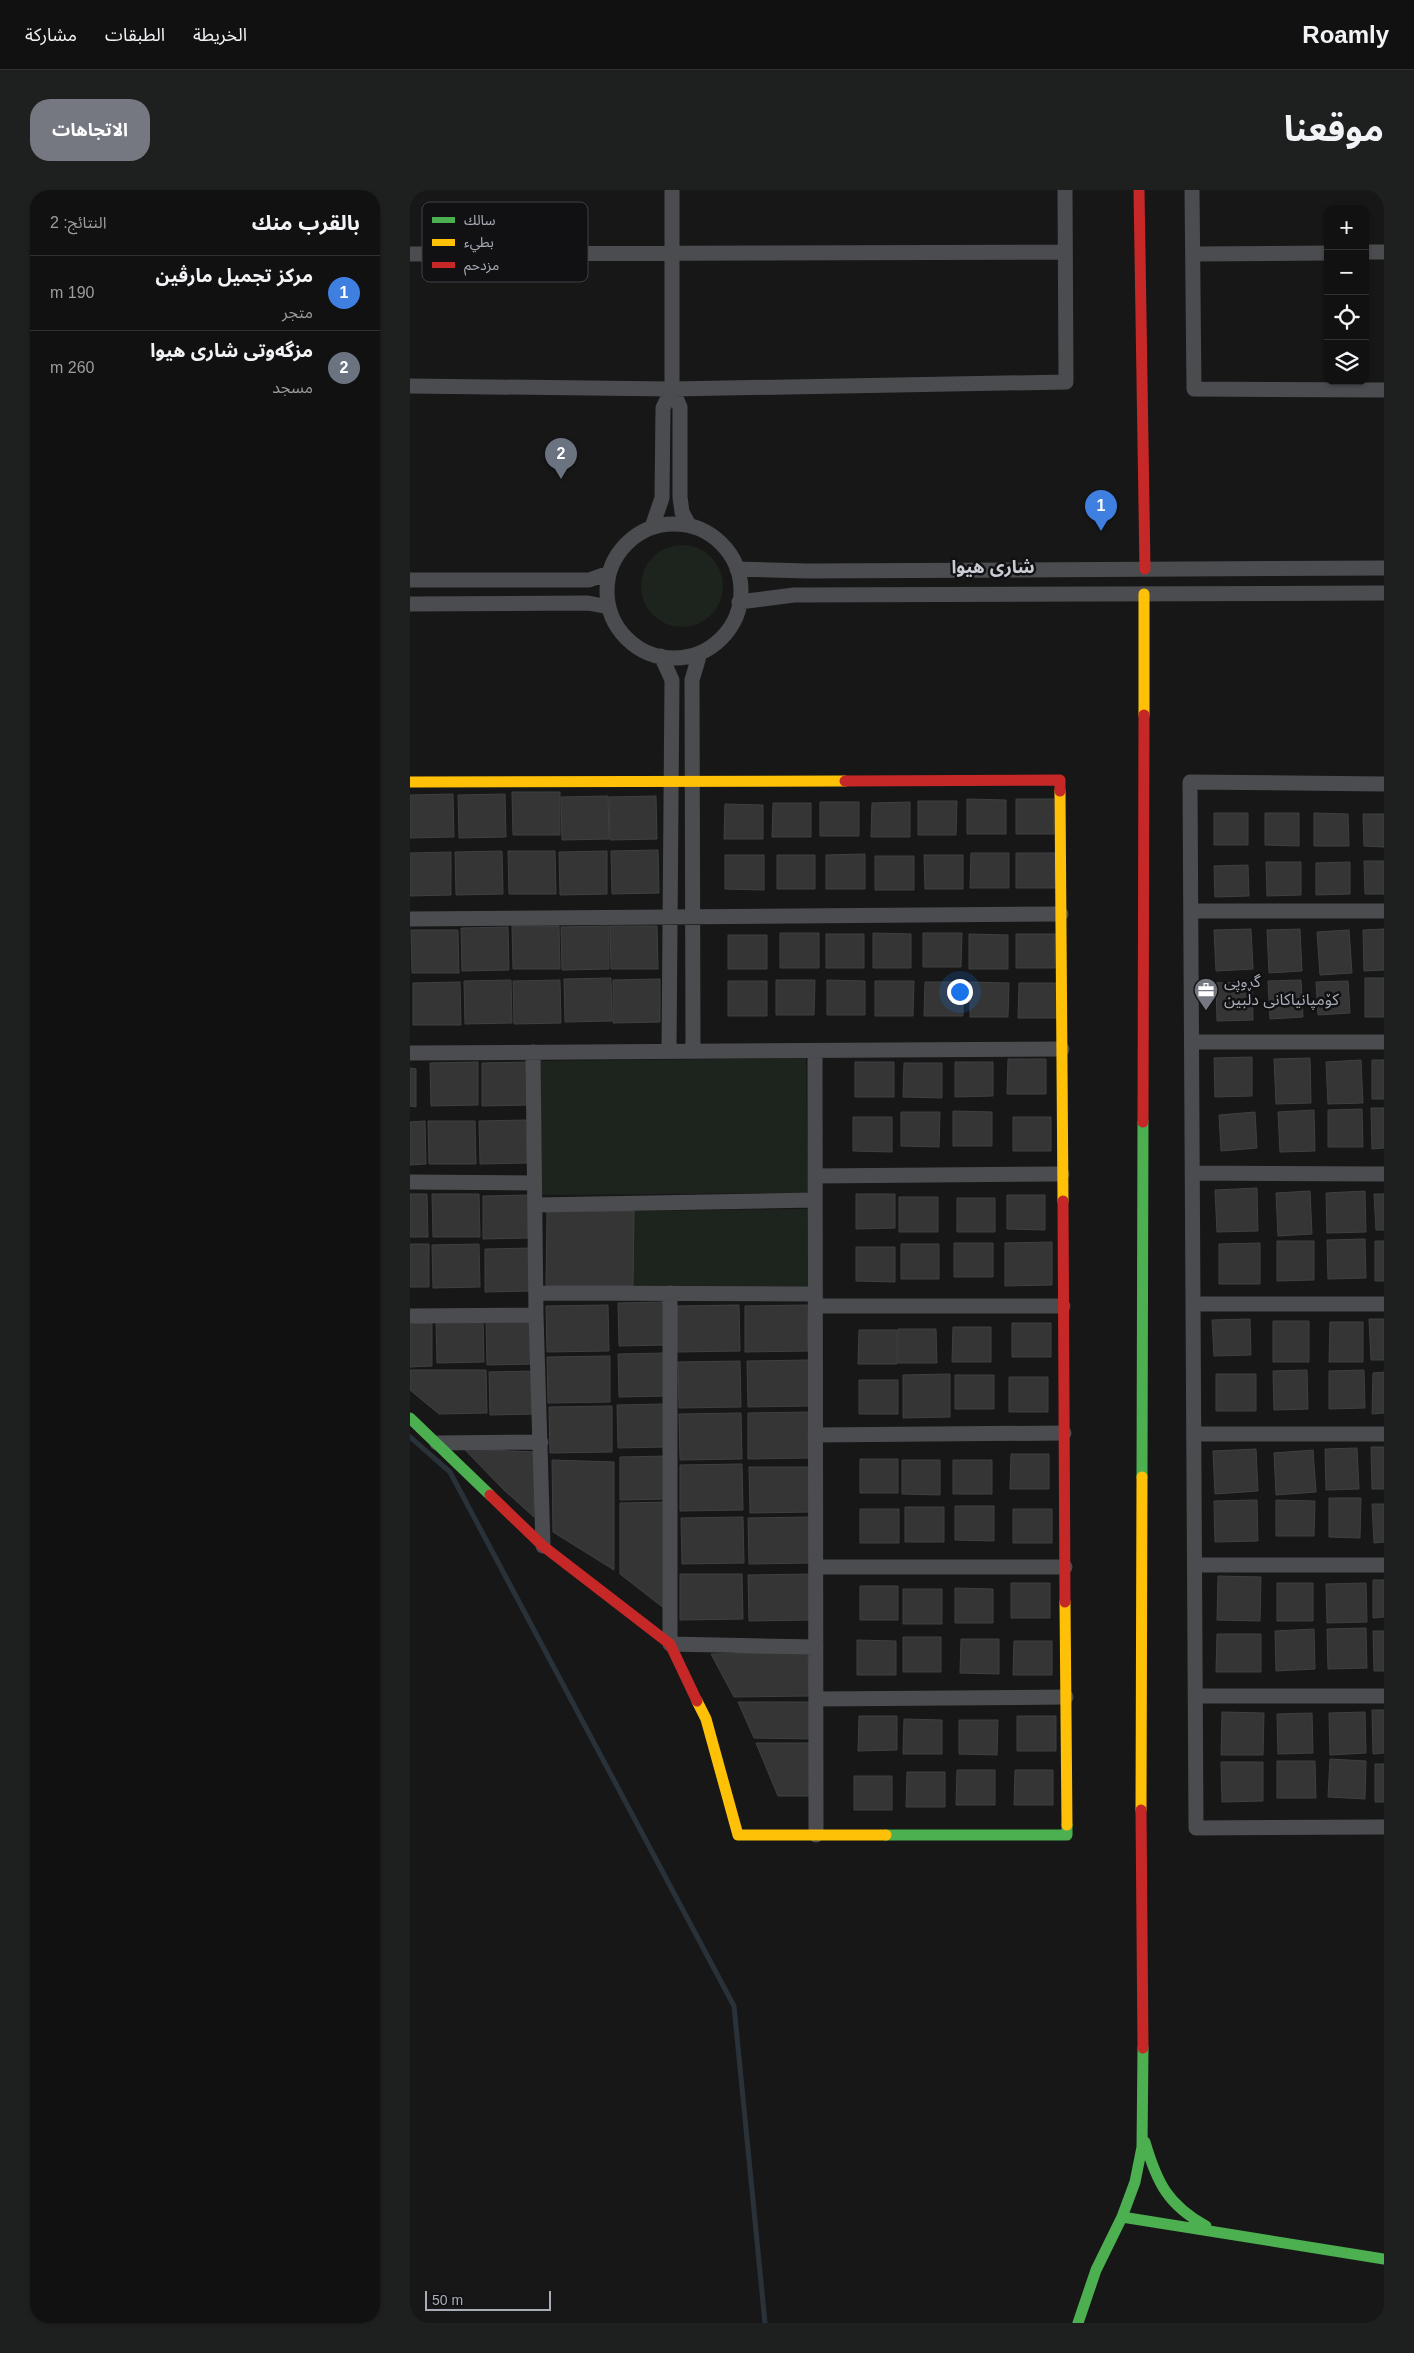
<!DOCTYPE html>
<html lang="ar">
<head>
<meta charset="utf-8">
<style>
	:root { --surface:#111; --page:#1e1f1f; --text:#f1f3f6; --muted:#9c9d9f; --line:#303131; --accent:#757880 }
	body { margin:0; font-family:Arial,"Noto Sans Arabic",sans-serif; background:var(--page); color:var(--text); direction:rtl }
	.controls { position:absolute; right:15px; top:15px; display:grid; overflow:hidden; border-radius:10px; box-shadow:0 1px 4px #0004 }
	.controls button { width:45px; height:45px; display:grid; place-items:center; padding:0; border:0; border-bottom:1px solid var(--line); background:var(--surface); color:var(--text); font:25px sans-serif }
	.scale { position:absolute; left:15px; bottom:12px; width:126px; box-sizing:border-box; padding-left:5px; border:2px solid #a8adb8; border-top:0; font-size:14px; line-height:18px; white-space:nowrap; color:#a8adb8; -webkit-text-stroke:4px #111113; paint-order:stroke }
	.you { position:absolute; left:549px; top:801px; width:18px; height:18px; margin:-12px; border:4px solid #fff; border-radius:50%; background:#1a73e8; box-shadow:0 0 0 8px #1a73e833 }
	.badge { display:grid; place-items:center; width:32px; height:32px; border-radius:50%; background:var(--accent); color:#fff; font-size:16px; font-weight:700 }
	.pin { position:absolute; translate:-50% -41px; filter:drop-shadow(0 1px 2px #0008) }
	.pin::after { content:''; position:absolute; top:26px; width:18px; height:15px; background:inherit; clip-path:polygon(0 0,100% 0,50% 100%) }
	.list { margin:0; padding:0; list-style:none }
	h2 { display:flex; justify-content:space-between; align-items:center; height:65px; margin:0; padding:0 20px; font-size:21px }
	h2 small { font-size:16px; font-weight:400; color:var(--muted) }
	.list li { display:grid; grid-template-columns:32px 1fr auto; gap:15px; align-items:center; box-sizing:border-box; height:75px; padding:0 20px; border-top:1px solid var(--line) }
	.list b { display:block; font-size:19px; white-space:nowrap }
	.list p { margin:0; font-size:16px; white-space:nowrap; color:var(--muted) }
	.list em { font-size:16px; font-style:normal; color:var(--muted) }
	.icon { flex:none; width:28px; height:28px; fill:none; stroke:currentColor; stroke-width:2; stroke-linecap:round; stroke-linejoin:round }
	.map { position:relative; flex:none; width:974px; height:2133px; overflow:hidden; direction:ltr; border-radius:20px }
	header { display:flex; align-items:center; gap:30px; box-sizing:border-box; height:70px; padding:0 25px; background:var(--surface); border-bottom:1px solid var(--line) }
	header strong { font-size:24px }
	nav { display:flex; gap:28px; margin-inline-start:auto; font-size:18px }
	.intro { display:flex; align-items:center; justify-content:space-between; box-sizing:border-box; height:120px; padding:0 30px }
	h1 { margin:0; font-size:35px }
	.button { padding:12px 22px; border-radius:20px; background:var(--accent); color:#fff; font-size:18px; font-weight:700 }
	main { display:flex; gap:30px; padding:0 30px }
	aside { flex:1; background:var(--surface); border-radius:20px; box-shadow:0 1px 4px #0004 }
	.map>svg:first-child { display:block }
</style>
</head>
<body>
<header>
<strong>Roamly</strong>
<nav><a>الخريطة</a><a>الطبقات</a><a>مشاركة</a></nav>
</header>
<div class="intro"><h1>موقعنا</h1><a class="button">الاتجاهات</a></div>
<main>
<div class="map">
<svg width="974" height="2133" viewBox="0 0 974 2133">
	<rect width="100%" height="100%" fill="#171717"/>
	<!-- green -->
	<path fill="#1d241e" d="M231 396a41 41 0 1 1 82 0a41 41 0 1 1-82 0Z
		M396,868L398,1003L132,1005L130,871Z
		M397,1019V1096H223L224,1021Z"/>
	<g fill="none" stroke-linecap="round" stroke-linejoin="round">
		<!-- stream -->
		<path stroke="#2a3239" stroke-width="5" d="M0,1247L40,1282L324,1816L355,2133"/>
	</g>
	<!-- building -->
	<path fill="#353536" stroke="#3f4043" d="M102,602H150V645H103Z
		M43,604L44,647L0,648V605Z
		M95,604L96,647L49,648L48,605Z
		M198,606L199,649L152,650L151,607Z
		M246,606L247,649L200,650L199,607Z
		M557,609L596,610V644H557Z
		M606,609H644V644H606Z
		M508,611H547L546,645H508Z
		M410,612H449V646H410Z
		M500,612V647H461L462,613Z
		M363,613H401V647H362Z
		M315,614L353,615V649H314Z
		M804,623H838V655H804Z
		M855,623H889V656L855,655Z
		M904,623L938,624L939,656H904Z
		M953,624H974V657L954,656Z
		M248,660L249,703L202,704L201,661Z
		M92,661L93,704L46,705L45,662Z
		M98,661H145L146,704H99Z
		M197,661V704L150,705L149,662Z
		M41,662V705L0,706V663Z
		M561,663H599V698H560Z
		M606,663H645V698H606Z
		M455,664V699H416V665Z
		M315,665H354V700L315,699Z
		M367,665H405V699H367Z
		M514,665H553V699H515Z
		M465,666H504V700H465Z
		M954,671H974V704H955Z
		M856,672H891V705L857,706Z
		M940,672V704L906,705V673Z
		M838,675L839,706L805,707L804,676Z
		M102,736H149L150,779H103Z
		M199,736V779L152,780L151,737Z
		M200,736H247L248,779H201Z
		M98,737L99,780L52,781L51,738Z
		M841,739L843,779L806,781L804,740Z
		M890,739L892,781L859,783L857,740Z
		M974,739V780L954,781L953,740Z
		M1,740H48L49,783H2Z
		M939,740L942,783L910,785L907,742Z
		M370,743H409V778H370Z
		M463,743L501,744V778H463Z
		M513,743H552L551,777H513Z
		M416,744H454V778H416Z
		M559,744L598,745V779H559Z
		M606,744H645V778H606Z
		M318,745H357V779H318Z
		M201,788L202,831L155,832L154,789Z
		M955,788H974V827H955Z
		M250,789V832L203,833V790Z
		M101,790L102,833L55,834L54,791Z
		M150,790L151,833L104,834L103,791Z
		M366,790H405L404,825H366Z
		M417,790L455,791V825H417Z
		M891,790L893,827L860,829L858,791Z
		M318,791H357V826H318Z
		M465,791H504L503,826H465Z
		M938,791L940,823L908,825L906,792Z
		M50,792L51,835H3V793Z
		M515,792H553V826H514Z
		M560,792L599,793L598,827H560Z
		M842,792L843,830L807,831L806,793Z
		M609,793H647V828H608Z
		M842,867V906L805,907L804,868Z
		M900,868L901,913L866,914L864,869Z
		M598,869H636V904H597Z
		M951,870L953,913L918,914L916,872Z
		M962,870H974V909H962Z
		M68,872V915L21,916L20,873Z
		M119,872V915L72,916V873Z
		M445,872H484V907H445Z
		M545,872H583V906L545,907Z
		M494,873H532V908L493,907Z
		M0,878L6,879V917L0,916Z
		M961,918H974V958L962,959Z
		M952,919L953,957H918V920Z
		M904,920L905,961L870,962L868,922Z
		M543,921L582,922V956H543Z
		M491,922H530L529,957L491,956Z
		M845,922L847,958L811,961L809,925Z
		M443,927H482V962L443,961Z
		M603,927H641V961H603Z
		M116,930L117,973L70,974L69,931Z
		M15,931L16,974L0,975V932Z
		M18,931H65L66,974H19Z
		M847,998L848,1041L807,1042L805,1000Z
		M900,1001L902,1044L868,1046L866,1003Z
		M955,1001L956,1042L917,1043L916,1003Z
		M0,1004H17L18,1047H0Z
		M22,1004H69L70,1047H23Z
		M446,1004H485V1038L446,1039Z
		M964,1004H974V1040H966Z
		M120,1005V1048L73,1049V1006Z
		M597,1005H635V1040L597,1039Z
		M489,1007H528V1042H489Z
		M547,1008H585V1042H547Z
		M137,1021H224L223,1096H136Z
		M955,1049L956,1088L918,1089L917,1050Z
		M867,1051H904V1090L867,1091Z
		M965,1051H974V1091H965Z
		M642,1052V1095L595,1096V1053Z
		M544,1053H583V1087H544Z
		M850,1053V1094H809V1054Z
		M0,1054H19V1097H0Z
		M69,1054L70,1097L23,1098L22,1055Z
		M491,1054H529V1089H491Z
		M446,1057H485V1092L446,1091Z
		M122,1058V1101L75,1102V1059Z
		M255,1112L256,1155L209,1156L208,1113Z
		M198,1115L199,1161L137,1162L136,1116Z
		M329,1115L330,1161L267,1162V1116Z
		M397,1115L398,1161L335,1162V1116Z
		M73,1129L74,1172L27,1173L26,1130Z
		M840,1129L841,1165L804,1166L802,1130Z
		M959,1129H974V1170H961Z
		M123,1131L124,1174L77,1175L76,1132Z
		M863,1131H899V1172H863Z
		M920,1132H953V1172H919Z
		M22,1133V1176L0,1177V1134Z
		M602,1133H641V1167H602Z
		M543,1137H581V1172H542Z
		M488,1139H526L527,1173H488Z
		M449,1140H487V1174H448Z
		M255,1163L256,1206L209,1207L208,1164Z
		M200,1166V1212L138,1213L137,1167Z
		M400,1170V1216L338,1217L337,1171Z
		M330,1171L331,1217L269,1218L268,1172Z
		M0,1180H76L77,1223L29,1224L0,1200Z
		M897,1180L898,1219L864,1220L863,1181Z
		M954,1180L955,1218L919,1219V1181Z
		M126,1181L127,1224L80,1225L79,1182Z
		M974,1182V1223L962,1224L963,1183Z
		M540,1184V1227L493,1228V1185Z
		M806,1184H846V1221H806Z
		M545,1185H584V1219H545Z
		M599,1187H638V1222H599Z
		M449,1190H488V1224H449Z
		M254,1214V1257L208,1258L207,1215Z
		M202,1216V1262L140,1263L139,1217Z
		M400,1222L401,1268L338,1269V1223Z
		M331,1223L332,1269L270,1270L269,1224Z
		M961,1257H974V1299H962Z
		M947,1258L949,1299L916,1300L915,1259Z
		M54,1259L125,1262L124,1327L94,1300Z
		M846,1259L848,1301L805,1304L803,1261Z
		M903,1260L906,1302L866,1305L864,1263Z
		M601,1264H639V1299H600Z
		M257,1266V1309L210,1310V1267Z
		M450,1269H488V1303H450Z
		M142,1270L204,1272V1380L143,1342Z
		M492,1270H530V1305L492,1304Z
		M543,1270H582V1304H543Z
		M332,1274L333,1320L270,1321V1275Z
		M339,1277H402V1322L340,1323Z
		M919,1308H951L950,1348L919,1347Z
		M847,1310L848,1351L805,1352L804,1311Z
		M866,1310L905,1311L904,1346H866Z
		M257,1312L255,1419L210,1384V1313Z
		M962,1314H974V1352L964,1353Z
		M545,1316H584V1351L545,1350Z
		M495,1317H534V1352H495Z
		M450,1319H489V1353H450Z
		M603,1319H642V1353H603Z
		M333,1327L334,1373L272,1374L271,1328Z
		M400,1327L401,1373L339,1374L338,1328Z
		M270,1384H332L333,1429L270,1430Z
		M401,1384V1430L339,1431L338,1385Z
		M808,1386L851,1387L850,1431L807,1430Z
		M963,1390H974V1427L963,1428Z
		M601,1393H640V1428H601Z
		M867,1393H903V1431H867Z
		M956,1393L957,1432L917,1433L916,1394Z
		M450,1396H488V1430H450Z
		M545,1398L583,1399V1433H545Z
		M493,1399H532V1434H493Z
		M956,1438L957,1478L918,1479L917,1439Z
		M904,1439L905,1479L866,1481L865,1441Z
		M963,1441H974V1481H964Z
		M807,1444H851V1482H806Z
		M493,1447H531V1482H493Z
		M551,1449H589V1484L550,1483Z
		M447,1450L486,1451V1485H447Z
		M604,1451H642V1485H603Z
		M398,1463L399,1506L324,1507L301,1464Z
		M328,1512H402V1549L344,1548Z
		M962,1520H974V1563L963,1564Z
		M812,1522L854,1523L853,1565H811Z
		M955,1522L956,1563L920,1565L919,1523Z
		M902,1523L903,1563L868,1564L867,1524Z
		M449,1526H487V1560L448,1561Z
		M607,1526H646V1561H607Z
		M494,1529L532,1530V1564H493Z
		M549,1530H588L587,1565L549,1564Z
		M346,1553H400V1606H368Z
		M920,1569L956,1571L955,1609L918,1607Z
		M867,1571H905L906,1608H867Z
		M811,1572H853V1611L812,1612Z
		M965,1574H974V1612H965Z
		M547,1580H585V1615H546Z
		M605,1580H643V1615H604Z
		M497,1582H535V1617H496Z
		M444,1586H482V1620H444Z"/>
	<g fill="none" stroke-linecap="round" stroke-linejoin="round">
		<!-- street -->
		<path stroke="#4b4c50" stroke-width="15" d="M262,0V199L270,217V307L272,322L279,335
			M782,0L784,199L974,200
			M955,62H974
			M0,64L655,62
			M783,64L918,63
			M0,196L262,199L656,192L655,0
			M197 401a67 67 0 1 1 134 0a67 67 0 1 1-134 0Z
			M242,337L252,308L253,218L262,199
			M327,379L397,381L974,378
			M0,390H179L199,383
			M329,412L384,405L974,403
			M0,414L178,413L199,417
			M251,466L262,490L259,861
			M974,594L780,592L786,1638L974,1637
			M781,721H974
			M0,729L651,724
			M782,852H974
			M283,861L282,490L290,463
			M405,861L406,1645
			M123,862L126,1125L133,1356
			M0,863L652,859
			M782,983L974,984
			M405,986L652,984
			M0,992L124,993
			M126,1015L405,1010
			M128,1103L405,1104
			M260,1103V1454L406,1457
			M783,1114H974
			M405,1116H653
			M0,1126L126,1125
			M784,1244H974
			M405,1245L654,1243
			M27,1253L131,1252
			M785,1375H974
			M406,1377H655
			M786,1506H974
			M406,1509L656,1507"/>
		<!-- fast -->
		<path stroke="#4caf50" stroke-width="11" d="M0,1228L80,1305
			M732,1287L733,932
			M476,1645H657V1635
			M735,1952C747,1993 758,2015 796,2036
			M712,2027L974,2069
			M668,2133L686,2080L712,2027L725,1992L732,1957L733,1858"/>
		<!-- slow -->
		<path stroke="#ffc107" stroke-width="11" d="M734,525V404
			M0,592L435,591
			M650,601L653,1011
			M655,1412L657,1635
			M287,1511L296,1529L328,1645H476
			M731,1620L732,1287"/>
		<!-- jam -->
		<path stroke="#c62828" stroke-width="11" d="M729,0L735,379
			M435,591L650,590V601
			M733,932L734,525
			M653,1011L655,1412
			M80,1305L133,1356L260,1454L287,1511
			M731,1620L733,1858"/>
	</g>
	<!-- icons -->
	<defs>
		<symbol id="office-pin" viewBox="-11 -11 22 30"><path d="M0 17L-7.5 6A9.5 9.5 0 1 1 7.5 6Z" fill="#757880" stroke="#111113"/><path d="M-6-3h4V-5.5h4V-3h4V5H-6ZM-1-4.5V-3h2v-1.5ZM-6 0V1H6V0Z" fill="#fff"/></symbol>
	</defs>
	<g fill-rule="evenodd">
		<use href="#office-pin" x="782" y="786" width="28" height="38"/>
	</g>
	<g text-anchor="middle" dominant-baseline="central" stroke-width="5" stroke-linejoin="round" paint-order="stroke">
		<!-- poi labels -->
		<g font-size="16" fill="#a8adb8" stroke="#111113" text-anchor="start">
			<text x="814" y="791">گروپی<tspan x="814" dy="18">کۆمپانیاکانی دڵبین</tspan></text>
		</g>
		<!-- neighbourhood labels -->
		<g font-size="18" font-weight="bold" fill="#c9ccd4" stroke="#111113">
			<text x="583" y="377">شاری هیوا</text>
		</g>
	</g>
	<!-- legend -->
	<rect x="12" y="12" width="166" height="80" rx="8" fill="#111113" stroke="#3e4045" stroke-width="1"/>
	<rect x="22" y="27" width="23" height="6" fill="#4caf50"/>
	<rect x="22" y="49" width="23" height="7" fill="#ffc107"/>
	<rect x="22" y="72" width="23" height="6" fill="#c62828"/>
	<g font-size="14" fill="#a8adb8">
		<text x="54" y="35">سالك</text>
		<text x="54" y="57">بطيء</text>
		<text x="54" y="80">مزدحم</text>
	</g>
</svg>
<div class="controls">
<button>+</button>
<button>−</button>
<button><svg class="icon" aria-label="locate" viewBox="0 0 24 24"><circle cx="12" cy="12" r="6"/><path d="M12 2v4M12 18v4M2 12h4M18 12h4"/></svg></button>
<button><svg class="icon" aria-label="layers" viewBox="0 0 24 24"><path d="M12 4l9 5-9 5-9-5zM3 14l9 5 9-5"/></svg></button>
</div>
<div class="scale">50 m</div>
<div class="you"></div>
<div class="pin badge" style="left:691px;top:341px;background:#3f7fe0">1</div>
<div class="pin badge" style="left:151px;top:289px;background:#6b7280">2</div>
</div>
<aside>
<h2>بالقرب منك<small>النتائج: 2</small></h2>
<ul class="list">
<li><span class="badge" style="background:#3f7fe0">1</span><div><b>مركز تجميل مارڤین</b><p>متجر</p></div><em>190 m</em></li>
<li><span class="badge" style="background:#6b7280">2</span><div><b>مزگەوتی شاری هیوا</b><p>مسجد</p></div><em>260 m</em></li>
</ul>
</aside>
</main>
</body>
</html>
